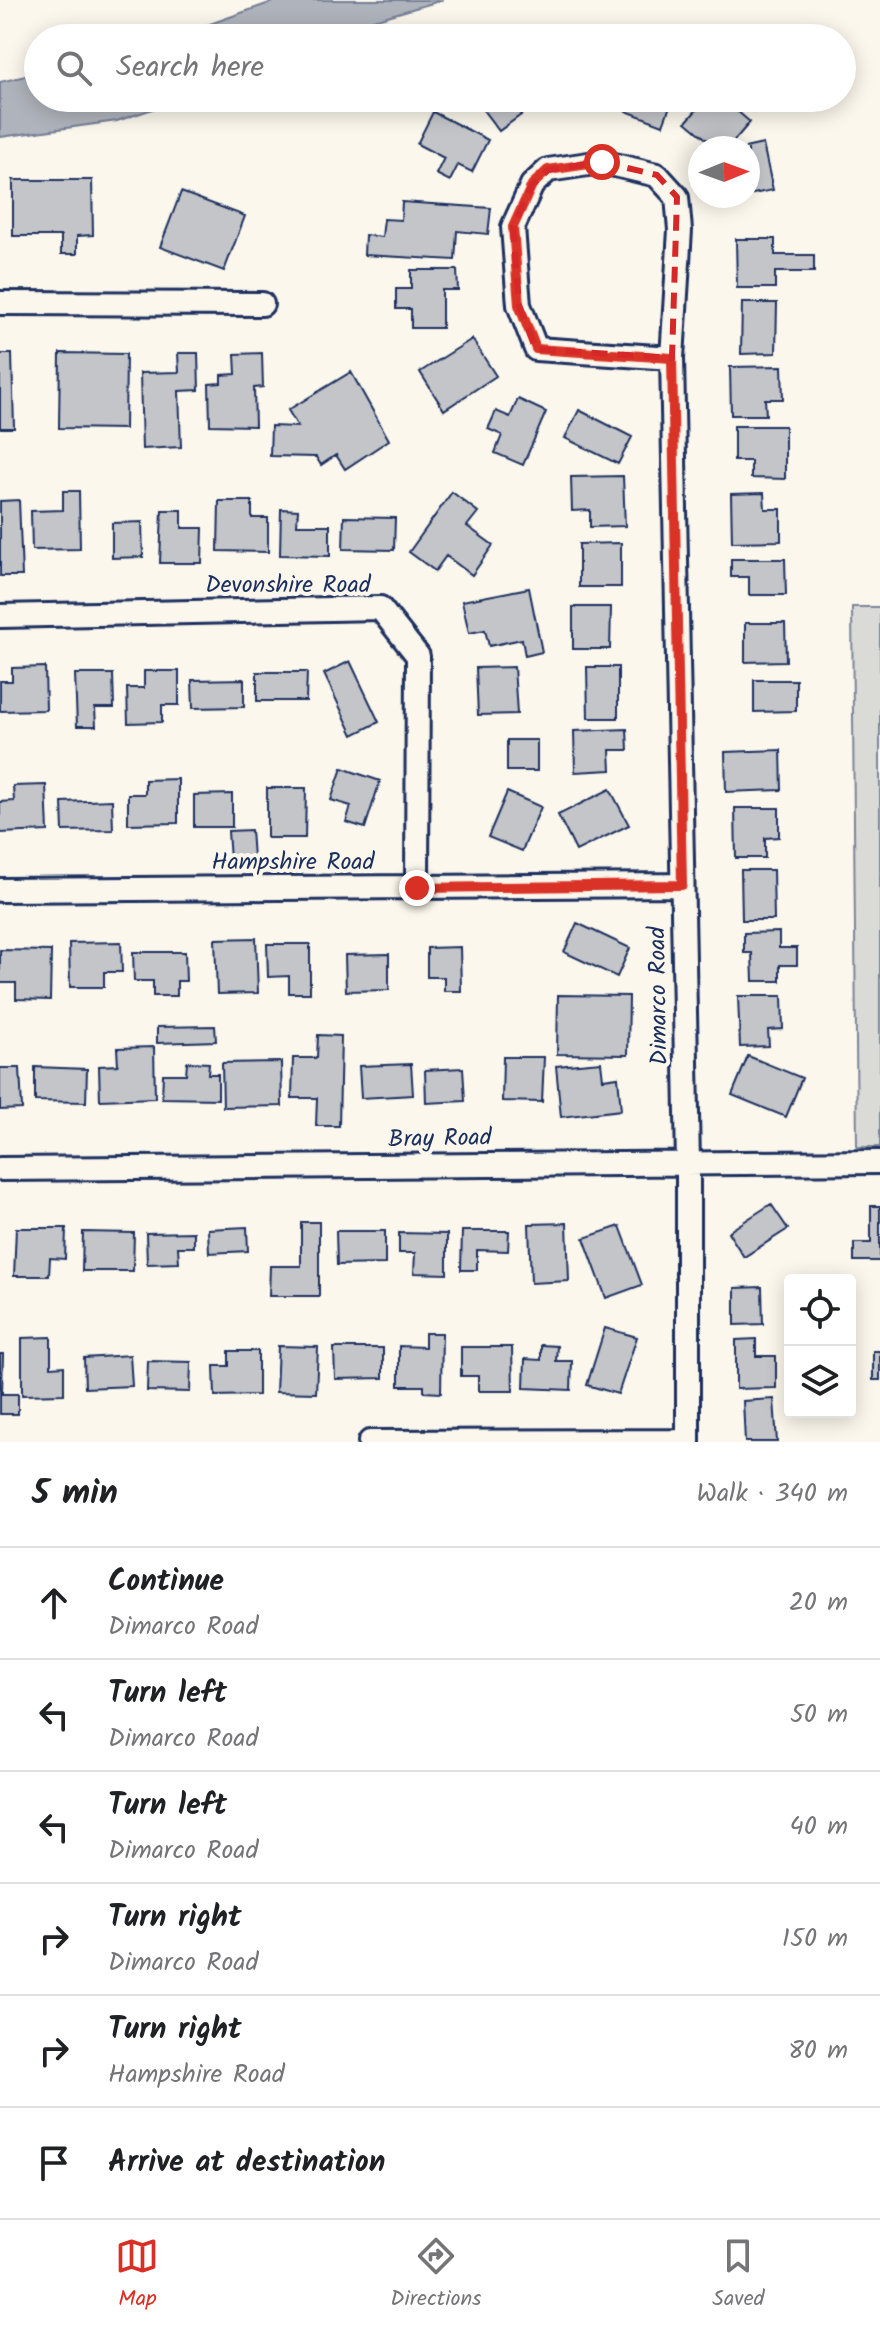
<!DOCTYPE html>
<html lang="en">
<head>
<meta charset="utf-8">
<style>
	:root { --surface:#fff; --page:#f2f2f2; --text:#202124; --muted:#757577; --line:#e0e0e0; --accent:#d93025 }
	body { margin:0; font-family:Kalam,sans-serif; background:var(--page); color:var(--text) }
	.controls { position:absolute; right:24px; bottom:24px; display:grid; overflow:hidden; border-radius:8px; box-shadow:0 4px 20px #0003 }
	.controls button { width:72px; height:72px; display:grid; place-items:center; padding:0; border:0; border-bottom:2px solid var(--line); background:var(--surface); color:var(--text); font:40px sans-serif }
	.compass { position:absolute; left:688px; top:136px; width:72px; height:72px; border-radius:50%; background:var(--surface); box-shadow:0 4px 20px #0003; rotate:89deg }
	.stop { position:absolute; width:24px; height:24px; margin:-18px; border:6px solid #d93025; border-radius:50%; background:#fff }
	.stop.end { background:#d93025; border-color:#fff; box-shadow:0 2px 8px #0008 }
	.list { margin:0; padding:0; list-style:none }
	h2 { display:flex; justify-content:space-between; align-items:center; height:104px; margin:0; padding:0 32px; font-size:34px }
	h2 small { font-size:26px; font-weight:400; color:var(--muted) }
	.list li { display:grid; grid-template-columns:52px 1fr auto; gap:24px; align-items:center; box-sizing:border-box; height:112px; padding:0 32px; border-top:2px solid var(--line) }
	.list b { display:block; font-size:30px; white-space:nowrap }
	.list p { margin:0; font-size:26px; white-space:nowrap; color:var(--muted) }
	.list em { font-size:26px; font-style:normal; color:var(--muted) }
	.icon { flex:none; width:44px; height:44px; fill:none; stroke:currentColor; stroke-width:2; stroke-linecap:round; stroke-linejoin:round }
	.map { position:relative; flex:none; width:880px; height:1442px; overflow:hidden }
	.search { position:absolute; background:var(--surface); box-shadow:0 4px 20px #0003; left:24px; right:24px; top:24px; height:88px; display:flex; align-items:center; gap:20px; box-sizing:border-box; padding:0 28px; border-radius:44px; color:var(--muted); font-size:30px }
	.sheet { height:776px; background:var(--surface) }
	nav { display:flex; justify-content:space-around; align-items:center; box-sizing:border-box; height:112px; border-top:2px solid var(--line); background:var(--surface); font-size:22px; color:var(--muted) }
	nav a { display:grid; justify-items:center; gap:4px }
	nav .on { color:var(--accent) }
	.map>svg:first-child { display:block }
</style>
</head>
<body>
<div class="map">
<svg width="880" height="1442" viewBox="0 0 880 1442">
	<rect width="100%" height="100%" fill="#fbf7ec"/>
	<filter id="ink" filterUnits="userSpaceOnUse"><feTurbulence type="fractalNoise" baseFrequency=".0125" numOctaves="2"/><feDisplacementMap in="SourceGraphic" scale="16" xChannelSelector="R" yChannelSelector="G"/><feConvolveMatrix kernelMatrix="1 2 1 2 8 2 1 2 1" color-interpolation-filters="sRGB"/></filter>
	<g filter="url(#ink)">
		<!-- green -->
		<path fill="#dadad7" stroke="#7a849a" stroke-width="2" d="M852,607H880V1147H857Z"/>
		<!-- water -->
		<path fill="#afb3bb" stroke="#747e96" stroke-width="2" d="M278,0H443L356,25L328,38H170Z
			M38,73V98H185L117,121L0,137V82Z"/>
		<!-- building -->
		<path fill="#c3c5c9" stroke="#1b2f5e" stroke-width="2" d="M484,98H535L539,102L499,131L477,102Z
			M558,98H608V103L558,104Z
			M631,98H673L663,125L626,111Z
			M707,98H722L750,122L728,148H717L686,122Z
			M433,112L488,140L472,172L458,165L450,181L436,174L444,158L417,144Z
			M763,144L773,190L748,195V148H745Z
			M13,180H92L93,235L77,236V254H61V236H13Z
			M181,192L245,216L224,271L160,247Z
			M402,202L491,208L488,234L457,231L455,260L364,255L365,235L382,237L384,219L401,220Z
			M736,239H775V255H814V272H775V288H737Z
			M411,270H457L458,290H442V328H411V309H396V289H411Z
			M742,303H777L776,353L741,354Z
			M472,339L496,376L444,410L420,372Z
			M60,353L126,354L125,429L59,428Z
			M178,353H198L199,390L179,391L181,447L142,449L140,373L179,372Z
			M262,353L263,387L254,388L255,426L210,425L209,384L221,383V375L236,374L235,354Z
			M0,354H12L14,428H0Z
			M782,366L783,399H765L766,415H731L730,367Z
			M351,372L389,440L345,469L336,455L321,465L316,457L270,456L271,426L298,427L288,410Z
			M518,399L546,412L523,465L495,453L502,435L488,429L496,411L510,417Z
			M579,410L632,437L618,464L565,438Z
			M734,426H785V479L751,478V461H734Z
			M623,476L625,526L590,527V510L572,511L571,477Z
			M63,491H79L80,549L32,550L31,511L63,510Z
			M452,492L478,512L467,526L493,545L472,575L446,556L435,571L409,552Z
			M764,493L765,509H781V541L732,542L731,494Z
			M19,500L22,576H0V501Z
			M219,501H252V518H268V552L218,551Z
			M281,509L298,510L297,525H330V556L280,555Z
			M162,510H182V528H203L202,563H160Z
			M344,517L395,518L394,550L343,549Z
			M142,522L143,557L112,558V523Z
			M621,543V587H579V544Z
			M731,559H785L786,595H749V577H731Z
			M529,588L542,652L525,656L522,639L489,646L485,630L469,633L462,601Z
			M573,607H611L610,649H573Z
			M745,623H785L786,661L745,662Z
			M350,661L379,722L353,735L324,674Z
			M45,667L46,710L0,711V681H12V668Z
			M514,667L517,714L478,715L476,668Z
			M587,667H618V718H588Z
			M144,671H179V705H162V722L128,723L127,688H144Z
			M257,672H307L306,701H257Z
			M75,674H113L114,708H95L96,726H77Z
			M244,679V707L193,708L192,680Z
			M754,680H796V711L754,712Z
			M627,729L628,750H610L611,770L575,772L574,731Z
			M507,740H537V771H507Z
			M781,750L782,790L726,792L725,752Z
			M342,768L380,781L365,828L346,822L351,806L331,800Z
			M178,779V823L128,824V794H145V780Z
			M46,785L48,831L0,833V802L14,801L13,786Z
			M267,788H306L305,838H267Z
			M610,789L629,825L576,851L558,815Z
			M507,792L541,807L522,851L488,837Z
			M232,794V827H194V795Z
			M112,800L113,830L63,831L62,802Z
			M735,808H779V837L765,838V858H736Z
			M251,830L253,858L230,860L228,831Z
			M741,870H773L774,920H742Z
			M577,923L630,948L617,977L564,952Z
			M779,932V948H797V965H780V981H753L752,953H744V933Z
			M256,938L258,993L217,994L215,939Z
			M121,942L122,972H104V987H70L69,943Z
			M267,944H310V993H289V976L268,977Z
			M460,947L461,991H444V977H427V948Z
			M0,950L51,951L50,1000L16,999V983H0Z
			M133,952H185L186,981H177V996H153V981H134Z
			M389,954V990L346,991L345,955Z
			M558,995L629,996L628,1055L557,1054Z
			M738,996H782L783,1029L768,1030L769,1046L740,1047Z
			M215,1026L216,1041L157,1043V1027Z
			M318,1035L341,1036L339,1126H316L317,1098H292L293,1058H317Z
			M154,1047L155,1098L100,1100L99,1066L118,1065L117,1048Z
			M748,1056L802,1078L786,1117L732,1095Z
			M503,1057H544L542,1102L502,1101Z
			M187,1062L209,1063L208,1074H218V1099L162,1098L163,1074H186Z
			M281,1062L282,1106L223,1107L222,1063Z
			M601,1062L603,1079L618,1077L621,1110L561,1117L556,1066Z
			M411,1064L413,1095L361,1098L359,1066Z
			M35,1067L87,1069L86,1102L35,1101Z
			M0,1068H20L22,1109L0,1110Z
			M463,1068L465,1101L426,1103L425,1070Z
			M771,1204L788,1229L744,1257L728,1232Z
			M871,1206H880V1261H854V1243H871Z
			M301,1222H319V1296H269L270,1266H301Z
			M567,1223L569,1281L531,1283L529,1224Z
			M620,1226L642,1285L606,1298L584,1238Z
			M247,1227L248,1251L209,1253L208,1229Z
			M16,1228H66L65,1259L50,1258L49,1276H14Z
			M336,1231H385V1264L337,1265Z
			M462,1231H509L508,1251L477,1250V1270H461Z
			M83,1232L134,1233L133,1271H82Z
			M194,1232V1247H178L179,1263L147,1264L146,1233Z
			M399,1233L447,1234V1274L414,1273L415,1253H399Z
			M762,1287L763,1324L735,1325V1288Z
			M605,1328L637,1337L618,1394L587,1385Z
			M425,1333H442L441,1393L424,1392V1386H399V1346L425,1347Z
			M51,1337V1367L64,1366V1394L22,1395V1338Z
			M756,1339V1356H776V1388L736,1389V1340Z
			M541,1345L557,1346L556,1361H572L571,1390L524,1388L525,1359L541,1360Z
			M278,1346L318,1347L316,1393L276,1392Z
			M461,1347H512L513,1391H478V1376H461Z
			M334,1348H383V1378L335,1379Z
			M229,1351H258V1395L215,1396L214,1366H229Z
			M873,1351H880V1380H873Z
			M0,1354H3L2,1394H18V1414H0Z
			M130,1355L132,1386L85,1388L84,1358Z
			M148,1361L191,1362L190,1392L147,1391Z
			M774,1399L777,1442H745L743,1401Z"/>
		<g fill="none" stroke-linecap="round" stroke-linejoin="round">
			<defs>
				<path id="street" d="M602,162L657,175L677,197L680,230L672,358L536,349L519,305L513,227L532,185L548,170Z
					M0,303L262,304
					M672,358L688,1163V1442
					M0,616L380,608L418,656L417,888
					M0,890L682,885
					M0,1169L880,1162
					M370,1442L688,1441"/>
			</defs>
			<!-- street casing -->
			<use href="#street" stroke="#1b2f5e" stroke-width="28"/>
			<!-- street -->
			<use href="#street" stroke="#fbf7ec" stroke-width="22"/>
		</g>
	</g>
	<g fill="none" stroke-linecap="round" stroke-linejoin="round" filter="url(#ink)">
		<!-- route -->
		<path stroke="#d93025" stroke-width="10" d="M417,888L682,885L672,358L536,349L519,305L513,227L532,185L548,170L602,162"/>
	</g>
	<!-- marked area -->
	<path fill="none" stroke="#d62828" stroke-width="6" stroke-dasharray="16 10" stroke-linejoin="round" d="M602,162L657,175L677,197L672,358L536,349L519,305L513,227L532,185L548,170Z"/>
	<g text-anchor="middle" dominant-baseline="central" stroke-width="8" stroke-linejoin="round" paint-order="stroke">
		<!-- street labels -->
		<g font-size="24" fill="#1b2f5e" stroke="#fbf7ec">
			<text x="288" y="585">Devonshire Road</text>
			<text x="293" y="862">Hampshire Road</text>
			<text transform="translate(659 996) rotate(-91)">Dimarco Road</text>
			<text transform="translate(440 1139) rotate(-1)">Bray Road</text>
		</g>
	</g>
</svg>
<div class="controls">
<button><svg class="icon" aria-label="locate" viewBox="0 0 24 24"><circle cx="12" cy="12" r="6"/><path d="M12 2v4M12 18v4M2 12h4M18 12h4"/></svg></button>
<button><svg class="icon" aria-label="layers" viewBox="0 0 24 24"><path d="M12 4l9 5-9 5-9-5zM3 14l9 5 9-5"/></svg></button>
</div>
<svg class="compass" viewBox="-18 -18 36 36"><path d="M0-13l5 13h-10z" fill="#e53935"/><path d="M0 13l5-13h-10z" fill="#757577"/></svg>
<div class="stop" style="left:602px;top:162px"></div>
<div class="stop end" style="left:417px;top:888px"></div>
<div class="search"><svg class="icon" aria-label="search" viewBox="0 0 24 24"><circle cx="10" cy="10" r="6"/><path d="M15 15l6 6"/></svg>Search here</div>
</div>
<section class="sheet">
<h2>5 min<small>Walk · 340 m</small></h2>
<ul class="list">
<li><svg class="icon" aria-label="ahead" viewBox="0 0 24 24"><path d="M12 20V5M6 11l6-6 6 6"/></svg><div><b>Continue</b><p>Dimarco Road</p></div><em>20 m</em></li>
<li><svg class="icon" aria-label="left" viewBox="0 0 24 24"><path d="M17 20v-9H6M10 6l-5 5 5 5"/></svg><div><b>Turn left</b><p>Dimarco Road</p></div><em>50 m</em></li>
<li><svg class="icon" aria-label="left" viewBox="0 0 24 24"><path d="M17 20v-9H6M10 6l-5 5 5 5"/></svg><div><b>Turn left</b><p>Dimarco Road</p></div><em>40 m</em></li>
<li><svg class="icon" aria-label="right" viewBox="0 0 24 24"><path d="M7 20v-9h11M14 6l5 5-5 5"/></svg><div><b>Turn right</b><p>Dimarco Road</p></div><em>150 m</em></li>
<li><svg class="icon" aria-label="right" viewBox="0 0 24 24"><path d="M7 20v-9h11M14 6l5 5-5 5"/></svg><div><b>Turn right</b><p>Hampshire Road</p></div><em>80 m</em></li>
<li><svg class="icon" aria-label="arrive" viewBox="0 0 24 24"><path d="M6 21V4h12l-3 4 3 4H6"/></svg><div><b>Arrive at destination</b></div></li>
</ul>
</section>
<nav>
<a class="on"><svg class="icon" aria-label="map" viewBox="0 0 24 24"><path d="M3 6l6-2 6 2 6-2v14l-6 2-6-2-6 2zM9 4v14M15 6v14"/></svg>Map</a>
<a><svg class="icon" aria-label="directions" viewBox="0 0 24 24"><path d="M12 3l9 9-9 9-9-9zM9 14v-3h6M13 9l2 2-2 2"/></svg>Directions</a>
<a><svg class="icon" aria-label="saved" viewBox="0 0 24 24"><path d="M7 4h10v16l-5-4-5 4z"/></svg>Saved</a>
</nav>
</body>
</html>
